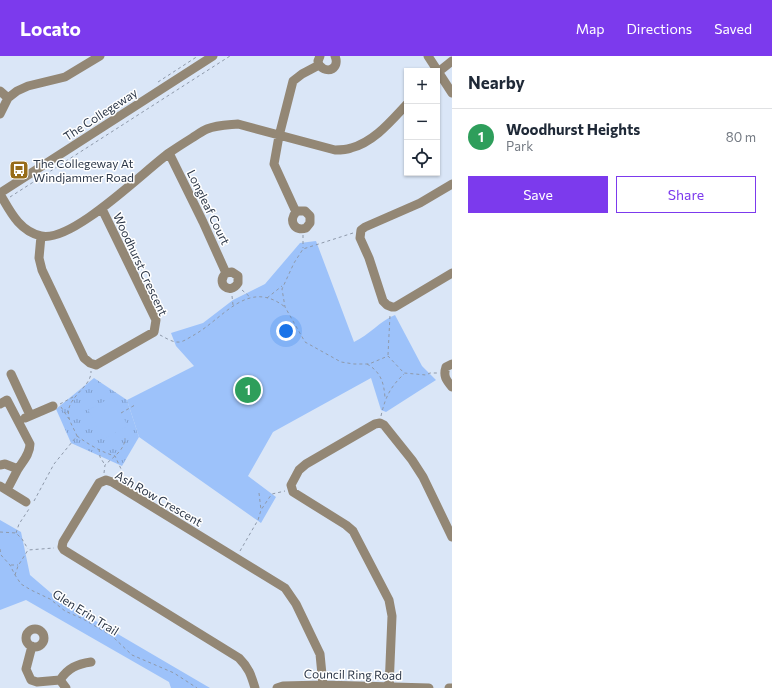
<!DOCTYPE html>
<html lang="en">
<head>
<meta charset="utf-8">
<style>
	:root { --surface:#fff; --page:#f2f2f3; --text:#1f2937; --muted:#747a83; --line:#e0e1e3; --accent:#7c3aed }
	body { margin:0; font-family:Commissioner,sans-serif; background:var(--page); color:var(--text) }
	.controls { position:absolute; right:12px; top:12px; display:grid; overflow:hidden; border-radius:0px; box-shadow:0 1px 3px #0004 }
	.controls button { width:36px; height:36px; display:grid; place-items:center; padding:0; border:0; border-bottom:1px solid var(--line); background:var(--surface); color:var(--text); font:20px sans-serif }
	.you { position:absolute; left:286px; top:275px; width:14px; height:14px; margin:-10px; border:3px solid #fff; border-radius:50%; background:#1a73e8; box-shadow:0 0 0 6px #1a73e833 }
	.badge { display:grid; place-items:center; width:26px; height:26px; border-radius:50%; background:var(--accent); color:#fff; font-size:13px; font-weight:700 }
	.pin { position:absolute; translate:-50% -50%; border:2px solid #fff; box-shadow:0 1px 4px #0006 }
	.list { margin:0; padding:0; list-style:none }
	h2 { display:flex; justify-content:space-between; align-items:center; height:52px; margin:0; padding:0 16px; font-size:17px }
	h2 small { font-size:13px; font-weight:400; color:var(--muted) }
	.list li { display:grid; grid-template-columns:26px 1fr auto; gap:12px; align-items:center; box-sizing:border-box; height:56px; padding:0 16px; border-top:1px solid var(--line) }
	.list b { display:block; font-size:15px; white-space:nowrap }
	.list p { margin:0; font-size:13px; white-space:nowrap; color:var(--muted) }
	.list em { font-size:13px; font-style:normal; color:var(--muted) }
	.actions { display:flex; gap:8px; padding:12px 16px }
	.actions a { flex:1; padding:9px 0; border:1px solid var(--accent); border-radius:0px; text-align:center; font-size:14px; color:var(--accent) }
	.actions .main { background:var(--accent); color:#fff }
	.icon { flex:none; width:22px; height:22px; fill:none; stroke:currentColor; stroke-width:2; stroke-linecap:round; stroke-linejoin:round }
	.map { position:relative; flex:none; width:452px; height:632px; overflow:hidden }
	header { display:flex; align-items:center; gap:24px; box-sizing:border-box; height:56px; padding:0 20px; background:var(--accent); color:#fff }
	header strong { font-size:19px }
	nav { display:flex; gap:22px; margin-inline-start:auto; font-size:14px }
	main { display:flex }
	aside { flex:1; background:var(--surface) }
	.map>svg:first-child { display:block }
</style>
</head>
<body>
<header>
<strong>Locato</strong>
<nav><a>Map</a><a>Directions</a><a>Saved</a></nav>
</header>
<main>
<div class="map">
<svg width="452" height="632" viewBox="0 0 452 632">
	<defs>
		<pattern id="grass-tufts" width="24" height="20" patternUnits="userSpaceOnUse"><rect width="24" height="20" fill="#9dc2fa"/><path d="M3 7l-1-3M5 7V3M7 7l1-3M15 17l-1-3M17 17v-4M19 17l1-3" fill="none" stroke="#809ecc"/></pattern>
	</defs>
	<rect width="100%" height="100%" fill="#dae6f7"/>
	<!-- grass -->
	<path fill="url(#grass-tufts)" d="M94,322L127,344L139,381L122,410L71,387L56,353Z"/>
	<!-- park -->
	<path fill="#9dc2fa" d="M316,185L354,286C369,279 380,265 395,259L422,310L436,324L386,356L381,354L371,322L273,376L248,420L276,441L261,467L139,381L127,344L194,310L176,290L171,277L203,267L233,244L265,228L300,187Z
		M112,341L128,370L104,383L88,354Z
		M0,464L21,476L30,519L58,543L210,632H171L169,626L26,544L0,554Z"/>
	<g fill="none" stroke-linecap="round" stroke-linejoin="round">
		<!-- path -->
		<path stroke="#8e99aa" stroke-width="1" stroke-dasharray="3 3" stroke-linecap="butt" d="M158,26L198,0
			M10,141L230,0
			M353,177L303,193L294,207L282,233L285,251L305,286L341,306L354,308H369L388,300L404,317L426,319L430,317H438
			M303,179V192
			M242,234L250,241
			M232,240L233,249
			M267,242L282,230
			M160,279C166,282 173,287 180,286C185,285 190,281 194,279C224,262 248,222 285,251
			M388,299L390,259
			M367,308C381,316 384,327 385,342
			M60,348L73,341
			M61,351L69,363
			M121,357L135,349
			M381,360C385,342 390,331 404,318
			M77,380C88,388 101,396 115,400L122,415L125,425
			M99,393L100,401L105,409
			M104,417L105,409C113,401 125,394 125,382
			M259,437L261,454
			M34,445L54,408L77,380C75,375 72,370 70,365C61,342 92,333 91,315
			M0,476L16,477L22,483L28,493
			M16,477L19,468L29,453
			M0,493L1,499L10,509L15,519L21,528L31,534L50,543L65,555L83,563L112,580L132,599L174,617L197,632
			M240,495L258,464L261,454L269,442L272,438L285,435
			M11,509H18
			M15,519L18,510L28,494L54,492"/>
		<!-- minor -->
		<path stroke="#938775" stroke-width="9" d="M320,0L318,5L319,9C328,19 340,12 335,0
			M428,0L452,37
			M437,17L452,5
			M0,35L8,42
			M0,58L8,42L17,35L28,30L65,21L100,0
			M169,97L203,166L226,217C215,227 230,240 238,227V220L232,216L226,217
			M452,128L420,147L365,171L361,174L360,182L369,202L383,245L387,249L392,251H395L452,217
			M0,137L213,0
			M0,138C10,155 19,175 41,180C72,187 143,116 169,97C176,92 184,87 192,82C197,79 202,75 207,73C217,69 228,69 238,68L335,94C340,94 346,94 351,92C374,86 391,65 407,48
			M296,156L299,155H305L310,160V167L306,172C295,176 288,165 296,156L274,108L279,80L293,25L302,18L319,9
			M41,180L39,202L42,214L84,302L90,307L96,309L154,276L156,264L102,153
			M452,308L446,311C443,320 446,324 452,331
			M11,318L30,359
			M0,348L7,344L30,388C30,398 23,405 18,413L5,408L0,409
			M25,362L53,350
			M0,430L26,446
			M7,434L18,413
			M26 582a9 9 0 1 1 18 0a9 9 0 1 1-18 0Z
			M32,590L26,613L31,624L37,626L60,624L66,632
			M60,624C68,612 77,608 91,606
			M255,632C251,619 249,612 239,602L64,494L62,491L63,486L99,427L106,424L112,426L285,532L296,548L320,598L323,629
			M277,632L283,630L323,629L429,632
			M389,632L392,560L389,544L353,475L346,469L293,436L291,429L299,414L306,408L375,368L380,367L384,369L412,404L423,421L452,481
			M449,632H452"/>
	</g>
	<!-- icons -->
	<defs>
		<symbol id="bus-square" viewBox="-11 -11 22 22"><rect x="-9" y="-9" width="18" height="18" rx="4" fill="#976c19" stroke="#fff"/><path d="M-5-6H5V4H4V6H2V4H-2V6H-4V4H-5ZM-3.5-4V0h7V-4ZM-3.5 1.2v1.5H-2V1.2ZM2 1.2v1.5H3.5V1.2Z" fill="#fff"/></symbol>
	</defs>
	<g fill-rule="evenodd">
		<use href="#bus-square" x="8" y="103" width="22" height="22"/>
	</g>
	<g text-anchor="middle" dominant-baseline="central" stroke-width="3" stroke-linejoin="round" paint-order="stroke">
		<!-- street labels -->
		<g font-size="12" fill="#2c3748" stroke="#fff">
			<text transform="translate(100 58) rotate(-33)">The Collegeway</text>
			<text transform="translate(209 151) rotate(64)">Longleaf Court</text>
			<text transform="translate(141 208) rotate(65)">Woodhurst Crescent</text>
			<text transform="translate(159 442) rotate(30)">Ash Row Crescent</text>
			<text transform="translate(86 556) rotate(32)">Glen Erin Trail</text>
			<text transform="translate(353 618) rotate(1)">Council Ring Road</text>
		</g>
		<!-- poi labels -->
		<g font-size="12" fill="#2c3748" stroke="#fff" text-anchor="start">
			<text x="33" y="107">The Collegeway At<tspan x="33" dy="14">Windjammer Road</tspan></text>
		</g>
	</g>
</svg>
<div class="controls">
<button>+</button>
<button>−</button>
<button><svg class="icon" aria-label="locate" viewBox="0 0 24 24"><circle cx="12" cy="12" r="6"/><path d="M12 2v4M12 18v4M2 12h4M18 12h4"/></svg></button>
</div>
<div class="you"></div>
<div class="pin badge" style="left:248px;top:334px;background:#2e9e5b">1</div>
</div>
<aside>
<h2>Nearby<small></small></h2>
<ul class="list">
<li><span class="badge" style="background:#2e9e5b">1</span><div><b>Woodhurst Heights</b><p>Park</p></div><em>80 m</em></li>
</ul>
<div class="actions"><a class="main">Save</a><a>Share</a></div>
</aside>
</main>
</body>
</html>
